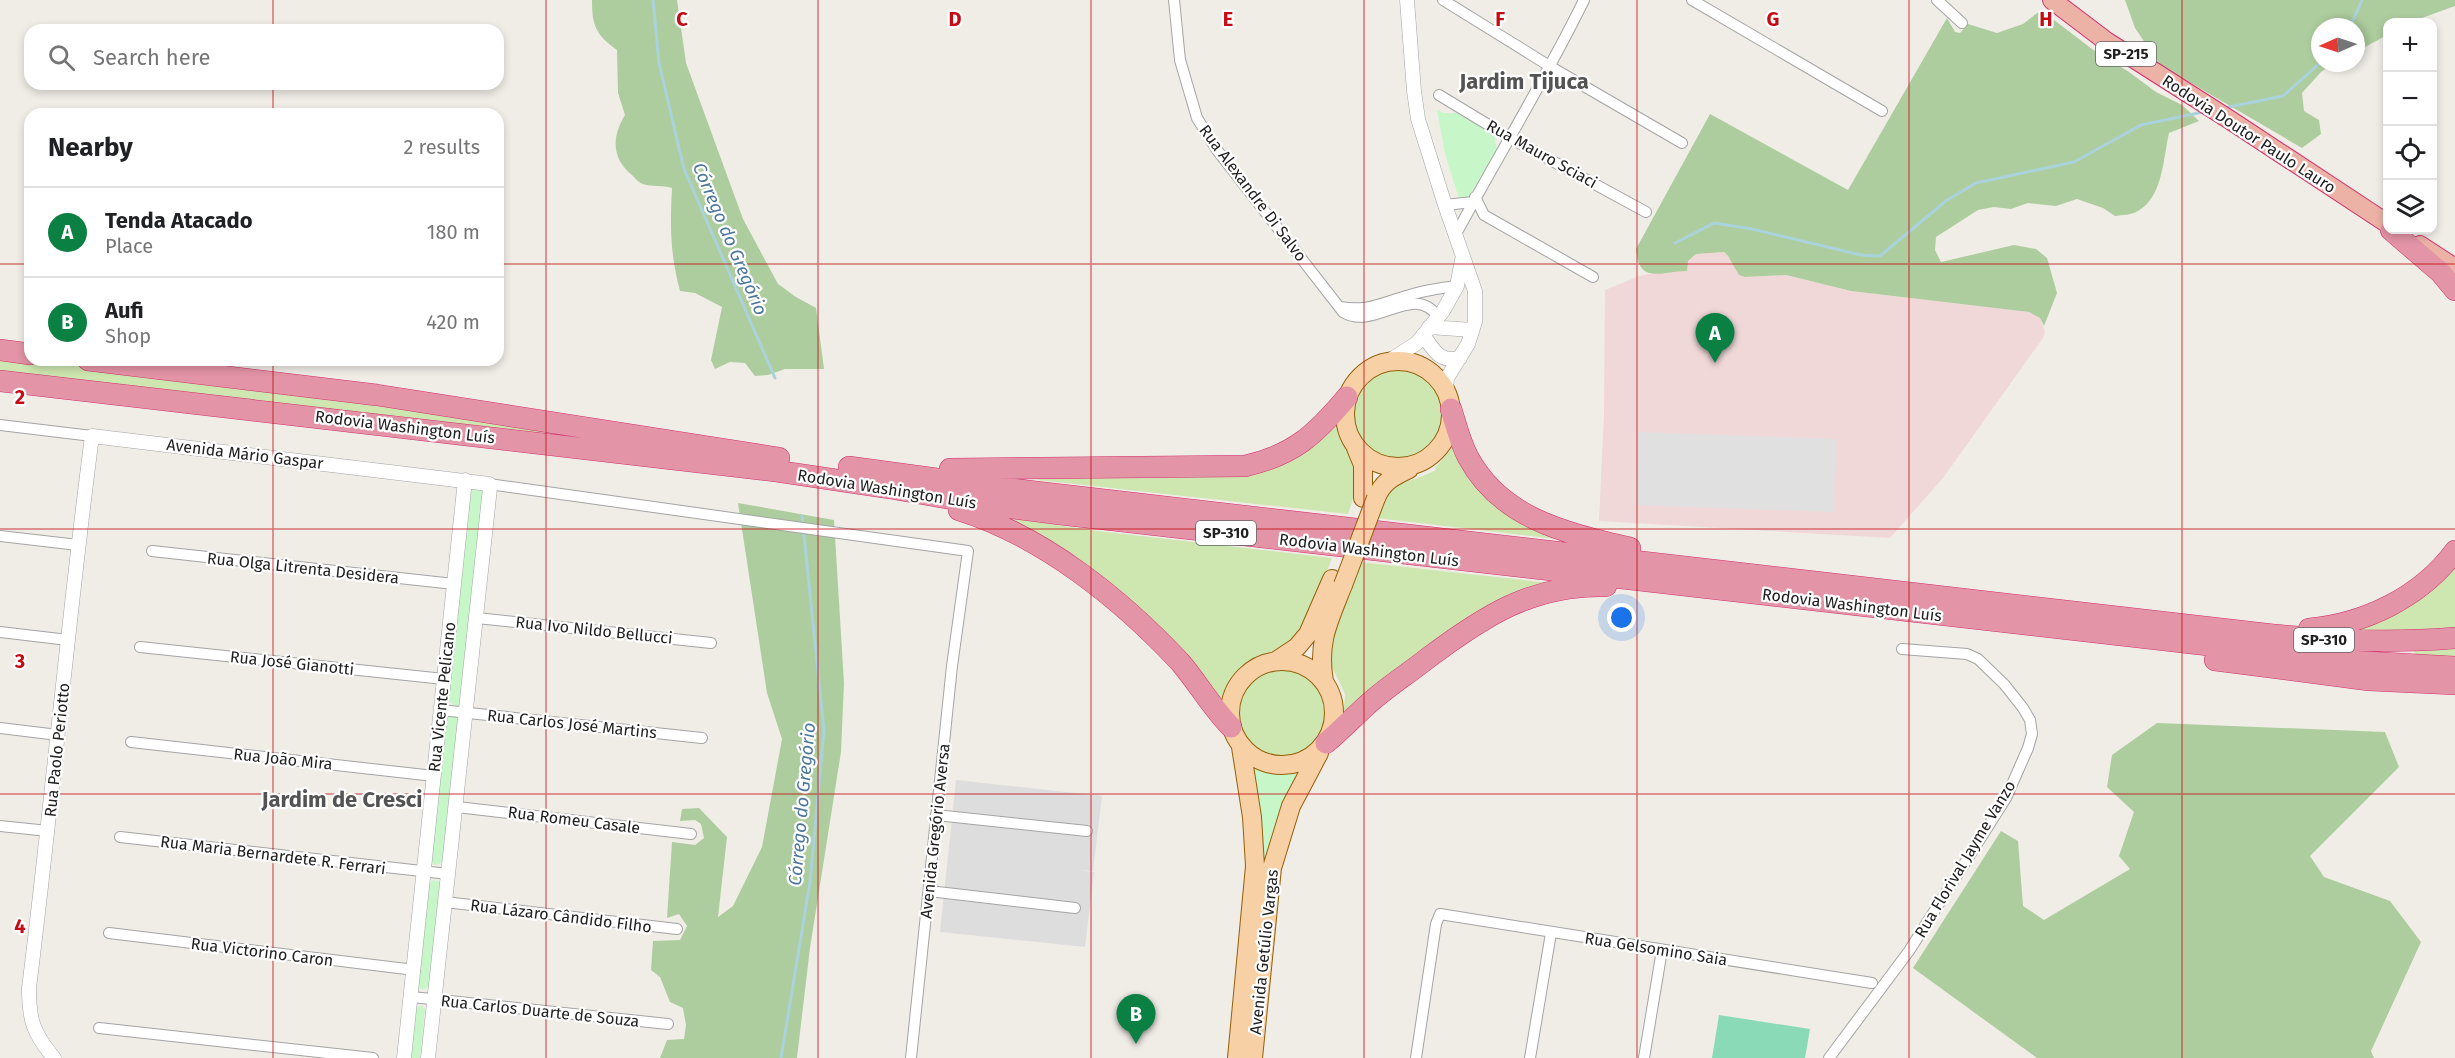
<!DOCTYPE html>
<html lang="en">
<head>
<meta charset="utf-8">
<style>
	:root { --surface:#fff; --page:#f2f2f2; --text:#202124; --muted:#757577; --line:#e0e0e0; --accent:#0b8043 }
	body { margin:0; font-family:"Fira Sans",sans-serif; background:var(--page); color:var(--text) }
	.controls { position:absolute; right:18px; top:18px; display:grid; overflow:hidden; border-radius:12px; box-shadow:0 3px 9px #0003 }
	.controls button { width:54px; height:54px; display:grid; place-items:center; padding:0; border:0; border-bottom:2px solid var(--line); background:var(--surface); color:var(--text); font:30px sans-serif }
	.compass { position:absolute; left:2311px; top:18px; width:54px; height:54px; border-radius:50%; background:var(--surface); box-shadow:0 3px 9px #0003; rotate:267deg }
	.you { position:absolute; left:1622px; top:618px; width:21px; height:21px; margin:-15px; border:4px solid #fff; border-radius:50%; background:#1a73e8; box-shadow:0 0 0 9px #1a73e833 }
	.badge { display:grid; place-items:center; width:39px; height:39px; border-radius:50%; background:var(--accent); color:#fff; font-size:20px; font-weight:700 }
	.pin { position:absolute; translate:-50% -50px; filter:drop-shadow(0 2px 3px #0008) }
	.pin::after { content:''; position:absolute; top:32px; width:21px; height:18px; background:inherit; clip-path:polygon(0 0,100% 0,50% 100%) }
	.list { margin:0; padding:0; list-style:none }
	h2 { display:flex; justify-content:space-between; align-items:center; height:78px; margin:0; padding:0 24px; font-size:26px }
	h2 small { font-size:20px; font-weight:400; color:var(--muted) }
	.list li { display:grid; grid-template-columns:39px 1fr auto; gap:18px; align-items:center; box-sizing:border-box; height:90px; padding:0 24px; border-top:2px solid var(--line) }
	.list b { display:block; font-size:22px; white-space:nowrap }
	.list p { margin:0; font-size:20px; white-space:nowrap; color:var(--muted) }
	.list em { font-size:20px; font-style:normal; color:var(--muted) }
	.icon { flex:none; width:33px; height:33px; fill:none; stroke:currentColor; stroke-width:2; stroke-linecap:round; stroke-linejoin:round }
	.map { position:relative; flex:none; width:2455px; height:1058px; overflow:hidden }
	.search { position:absolute; background:var(--surface); box-shadow:0 3px 9px #0003; left:24px; top:24px; width:480px; height:66px; display:flex; align-items:center; gap:15px; box-sizing:border-box; padding:0 21px; border-radius:18px; color:var(--muted); font-size:22px }
	.panel { position:absolute; background:var(--surface); box-shadow:0 3px 9px #0003; left:24px; top:108px; width:480px; height:258px; border-radius:18px }
	.map>svg:first-child { display:block }
</style>
</head>
<body>
<div class="map">
<svg width="2455" height="1058" viewBox="0 0 2455 1058">
	<rect width="100%" height="100%" fill="#f0ede7"/>
	<!-- residential -->
	<path fill="#dedddd" d="M956,780L1102,796L1093,871L1077,870L1094,872L1085,947L940,932Z"/>
	<!-- commercial -->
	<path fill="#f0d8d8" d="M1724,252L1745,277L1786,275L1851,291L2030,312L2040,318L2045,332L2043,338L1943,478L1890,538L1599,521L1604,414L1605,290L1639,276L1658,272L1686,271L1688,261L1696,254Z"/>
	<!-- grass -->
	<path fill="#cee7b0" d="M0,356L317,393L565,430V440L0,375Z
		M1351 414a46 46 0 1 1 92 0a46 46 0 1 1-92 0Z
		M1335,424C1338,440 1348,448 1354,463C1361,479 1353,499 1348,514L1038,480V478L1239,476C1279,471 1309,455 1335,424Z
		M1456,438L1462,454L1555,536L1556,539L1376,518C1391,477 1402,487 1436,470L1435,468L1449,452Z
		M998,516L1098,531L1332,558C1321,585 1313,623 1290,642C1282,649 1271,651 1261,655C1236,664 1228,685 1221,709L1206,685Z
		M2455,559V629L2410,632L2352,631Z
		M1360,562L1559,584L1343,721L1345,694L1330,663L1329,645Z
		M2455,644V658H2419L2410,647Z
		M1236 714a47 47 0 1 1 94 0a47 47 0 1 1-94 0Z"/>
	<!-- forest -->
	<path fill="#aecd9e" d="M592,0H677L686,63L743,219L778,284L796,297L816,308L824,369H785L768,375L755,376L745,363L730,362L715,369L711,360L722,307L695,293L680,291C670,253 670,227 672,188C662,185 652,187 643,184C639,183 635,178 632,175C611,158 612,136 625,115L618,93L617,50C596,35 592,26 592,0Z
		M2125,0H2455V6L2411,22H2388L2387,35L2356,52V27H2320V63H2334L2321,72L2302,93L2304,111L2319,120L2321,134L2302,148L2160,65L2135,28Z
		M2041,10L2092,49L2129,72L2156,92L2182,105L2199,121L2169,133C2163,159 2163,197 2138,211C2132,215 2122,215 2115,216L2103,208L2077,199L2056,206L2028,203L2011,209L1994,207L1978,210L1936,237L1935,250L1941,262L2014,245L2036,249L2047,258L2057,293L2044,326L2040,318L2029,312L1851,291L1786,275L1745,277L1739,275L1728,256L1724,252L1696,254L1688,261L1687,271C1658,272 1639,284 1636,249L1710,114L1848,190L1947,18L1955,32L1960,33L1968,24L1997,33L2023,24Z
		M738,503L834,520L844,683L841,752L810,948L797,1058H660L667,1040L684,1039L686,1025L683,1008L670,1002L660,977L651,970L653,941L680,940L687,926L679,914L667,918L672,842L695,845L704,838L701,824L695,820L680,821L682,809L699,808L727,837L718,917L733,906L762,847L782,739L767,693Z
		M2157,723L2385,732L2399,767L2310,856L2324,877L2390,901L2421,942L2371,1051L2374,1058H2037L1913,968L2001,831L2018,841L2023,906L2044,920L2130,869L2119,856L2134,812L2107,787L2112,755Z"/>
	<!-- park -->
	<path fill="#c7f7c9" d="M1437,110L1444,113H1457L1494,134L1497,149L1468,198L1463,199L1458,196L1445,154Z
		M475,488L483,490L460,707H456L448,700L470,493Z
		M450,714H460L444,861L436,865L431,863L430,858L446,716Z
		M1247,763C1266,773 1282,772 1302,767L1258,876Z
		M433,880L441,882L430,986L422,990L416,984L429,885Z
		M416,1006H422L425,1010L420,1058H409Z"/>
	<!-- pitch -->
	<path fill="#8adab8" d="M1719,1015L1810,1029L1805,1058H1712Z"/>
	<!-- parking -->
	<path fill="#e0e0e0" d="M1638,432L1836,439L1833,512L1635,505Z"/>
	<g fill="none" stroke-linecap="round" stroke-linejoin="round">
		<!-- stream -->
		<path stroke="#aad2db" stroke-width="3" d="M653,0L659,63L684,169L775,378
			M2350,27L2362,0
			M2224,108L2283,96L2320,63
			M1675,243L1714,223L1752,229L1861,255L1880,256L1947,200L1976,183L2074,162L2141,125L2203,112
			M781,1058L810,882L824,730L802,516"/>
		<defs>
			<path id="minor" d="M1174,0L1180,60L1197,118L1217,150L1343,312C1374,332 1414,281 1438,317
				M1443,0L1551,67L1682,143
				M1692,0L1882,111
				M1937,0L1962,23
				M1439,95L1510,138L1646,212
				M1475,197L1484,215L1593,277
				M1445,205L1473,202
				M1456,234C1498,156 1545,80 1584,0
				M1340,307C1369,312 1383,302 1410,295C1425,290 1441,288 1457,286
				M0,425L92,436
				M489,484L968,551L952,666L911,1058
				M0,536L78,545
				M152,551L454,584
				M477,618L711,643
				M0,632L68,640
				M140,647L444,679
				M441,710L702,738
				M0,728L58,735
				M131,742L434,776
				M457,807L691,834
				M936,815L1087,831
				M0,826L48,831
				M120,837L448,874
				M929,891L1075,908
				M445,902L677,929
				M109,933L415,970
				M412,997L668,1024
				M99,1028L373,1058
				M1416,1058L1436,924L1440,914L1872,983
				M1530,1058L1551,933
				M1644,1058L1662,950
				M1829,1058L1909,951L2006,798L2028,748L2032,734L2030,720L2023,708L2004,684L1978,659L1967,654L1902,649"/>
			<path id="tertiary" d="M1407,0L1414,91L1418,119L1445,205L1475,291V322L1468,344L1447,378L1446,391
				M1429,327L1472,330
				M1423,335C1434,350 1439,363 1460,358
				M1389,361L1417,343L1443,311L1457,286L1462,260
				M54,1058C33,1033 29,1020 29,988C52,804 68,619 92,436L489,484L490,488L428,1058
				M404,1058L465,480"/>
			<path id="primary" d="M1345 414a53 53 0 1 1 106 0a53 53 0 1 1-106 0Z
				M1356,448L1363,465V498
				M1376,498C1383,481 1393,477 1409,469
				M1230 713a52 52 0 1 1 104 0a52 52 0 1 1-104 0Z
				M1276,661L1297,647L1308,634L1332,579
				M1324,681C1317,642 1329,621 1343,585
				M1237,1058L1255,866L1252,817L1241,747
				M1253,1058L1272,868L1291,806L1319,753"/>
			<path id="trunk" d="M2052,0L2106,41L2227,118L2388,224
				M2420,245L2455,268"/>
			<path id="motorway" d="M2391,230L2441,273L2455,290
				M0,350L30,354
				M88,360L377,395L779,458
				M0,381L776,471L890,488L981,504L1060,514L2348,661L2455,667
				M1451,409C1456,425 1460,442 1468,457C1501,519 1566,533 1630,548
				M849,467L1019,490L2274,635C2335,641 2394,643 2455,638
				M950,469L1245,466C1294,455 1316,434 1347,397
				M959,510C1043,536 1121,599 1180,662C1198,683 1212,708 1231,727
				M2309,629C2365,624 2421,597 2455,551
				M2215,660L2369,680L2455,684
				M1326,743C1340,731 1353,718 1366,706C1385,688 1408,674 1428,658C1484,616 1533,584 1606,586"/>
		</defs>
		<!-- minor casing -->
		<use href="#minor" stroke="#a4a4a4" stroke-width="12"/>
		<!-- tertiary casing -->
		<use href="#tertiary" stroke="#a4a4a4" stroke-width="15"/>
		<!-- primary casing -->
		<use href="#primary" stroke="#945f08" stroke-width="20"/>
		<!-- trunk casing -->
		<use href="#trunk" stroke="#d2306f" stroke-width="20"/>
		<!-- motorway casing -->
		<use href="#motorway" stroke="#d2306f" stroke-width="22"/>
		<!-- minor -->
		<use href="#minor" stroke="#fff" stroke-width="10"/>
		<!-- tertiary -->
		<use href="#tertiary" stroke="#fff" stroke-width="14"/>
		<!-- primary -->
		<use href="#primary" stroke="#f7d0a5" stroke-width="18"/>
		<!-- trunk -->
		<use href="#trunk" stroke="#edb2a6" stroke-width="18"/>
		<!-- motorway -->
		<use href="#motorway" stroke="#e394a6" stroke-width="21"/>
		<defs>
			<path id="primary-bridge" d="M1343,585L1376,498"/>
		</defs>
		<!-- primary-bridge casing -->
		<use href="#primary-bridge" stroke="#945f08" stroke-width="20" stroke-linecap="butt"/>
		<!-- primary-bridge -->
		<use href="#primary-bridge" stroke="#f7d0a5" stroke-width="18"/>
	</g>
	<!-- grid -->
	<path fill="none" stroke="#c50b13" stroke-width="1.5" stroke-opacity="0.55" d="M273,0V30M546,0V1058M818,0V1058M1091,0V1058M1364,0V1058M1637,0V1058M1909,0V1058M2182,0V1058M273,84V114M0,264H30M498,264H2455M273,360V1058M0,529H2455M0,794H2455"/>
	<g text-anchor="middle" dominant-baseline="central" stroke-width="4.5" stroke-linejoin="round" paint-order="stroke">
		<!-- shield labels -->
		<g fill="#fff" stroke="#636363" stroke-width="1.5">
			<rect x="2096" y="42" width="60" height="24" rx="4.5"/>
			<rect x="1196" y="521" width="60" height="24" rx="4.5"/>
			<rect x="2294" y="628" width="60" height="24" rx="4.5"/>
		</g>
		<g font-size="15" font-weight="bold" fill="#202020">
			<text x="2126" y="54">SP-215</text>
			<text x="1226" y="533">SP-310</text>
			<text x="2324" y="640">SP-310</text>
		</g>
		<!-- street labels -->
		<g font-size="16" fill="#202020" stroke="#fff">
			<text transform="translate(2249 134) rotate(33)">Rodovia Doutor Paulo Lauro</text>
			<text transform="translate(1542 154) rotate(29)">Rua Mauro Sciaci</text>
			<text transform="translate(1253 193) rotate(53)">Rua Alexandre Di Salvo</text>
			<text transform="translate(405 427) rotate(7)">Rodovia Washington Luís</text>
			<text transform="translate(245 454) rotate(7)">Avenida Mário Gaspar</text>
			<text transform="translate(887 489) rotate(9)">Rodovia Washington Luís</text>
			<text transform="translate(1369 550) rotate(7)">Rodovia Washington Luís</text>
			<text transform="translate(303 568) rotate(6)">Rua Olga Litrenta Desidera</text>
			<text transform="translate(1852 605) rotate(7)">Rodovia Washington Luís</text>
			<text transform="translate(594 630) rotate(6)">Rua Ivo Nildo Bellucci</text>
			<text transform="translate(292 663) rotate(6)">Rua José Gianotti</text>
			<text transform="translate(442 697) rotate(-84)">Rua Vicente Pelicano</text>
			<text transform="translate(572 724) rotate(6)">Rua Carlos José Martins</text>
			<text transform="translate(57 750) rotate(-84)">Rua Paolo Periotto</text>
			<text transform="translate(283 759) rotate(6)">Rua João Mira</text>
			<text transform="translate(574 820) rotate(7)">Rua Romeu Casale</text>
			<text transform="translate(935 831) rotate(-84)">Avenida Gregório Aversa</text>
			<text transform="translate(273 855) rotate(7)">Rua Maria Bernardete R. Ferrari</text>
			<text transform="translate(1965 859) rotate(-59)">Rua Florival Jayme Vanzo</text>
			<text transform="translate(561 916) rotate(7)">Rua Lázaro Cândido Filho</text>
			<text transform="translate(1656 949) rotate(9)">Rua Gelsomino Saia</text>
			<text transform="translate(262 952) rotate(7)">Rua Victorino Caron</text>
			<text transform="translate(1264 952) rotate(-84)">Avenida Getúlio Vargas</text>
			<text transform="translate(540 1011) rotate(6)">Rua Carlos Duarte de Souza</text>
		</g>
		<!-- water labels -->
		<g font-size="18" font-style="italic" fill="#4b779c" stroke="#fff">
			<text transform="translate(730 239) rotate(67)">Córrego do Gregório</text>
			<text transform="translate(802 804) rotate(-85)">Córrego do Gregório</text>
		</g>
		<!-- district labels -->
		<g font-size="22" font-weight="bold" fill="#535353" stroke="#fff">
			<text x="1524" y="81">Jardim Tijuca</text>
			<text x="342" y="799">Jardim de Cresci</text>
		</g>
	</g>
	<g font-size="20" text-anchor="middle" font-weight="bold" fill="#c50b13" stroke="#fff" stroke-width="4.5" stroke-linejoin="round" paint-order="stroke">
		<text x="682" y="26">C</text>
		<text x="955" y="26">D</text>
		<text x="1228" y="26">E</text>
		<text x="1500" y="26">F</text>
		<text x="1773" y="26">G</text>
		<text x="2046" y="26">H</text>
		<text x="20" y="404">2</text>
		<text x="20" y="668">3</text>
		<text x="20" y="933">4</text>
	</g>
</svg>
<div class="controls">
<button>+</button>
<button>−</button>
<button><svg class="icon" aria-label="locate" viewBox="0 0 24 24"><circle cx="12" cy="12" r="6"/><path d="M12 2v4M12 18v4M2 12h4M18 12h4"/></svg></button>
<button><svg class="icon" aria-label="layers" viewBox="0 0 24 24"><path d="M12 4l9 5-9 5-9-5zM3 14l9 5 9-5"/></svg></button>
</div>
<svg class="compass" viewBox="-18 -18 36 36"><path d="M0-13l5 13h-10z" fill="#e53935"/><path d="M0 13l5-13h-10z" fill="#757577"/></svg>
<div class="you"></div>
<div class="pin badge" style="left:1715px;top:363px">A</div>
<div class="pin badge" style="left:1136px;top:1044px">B</div>
<div class="search"><svg class="icon" aria-label="search" viewBox="0 0 24 24"><circle cx="10" cy="10" r="6"/><path d="M15 15l6 6"/></svg>Search here</div>
<section class="panel">
<h2>Nearby<small>2 results</small></h2>
<ul class="list">
<li><span class="badge">A</span><div><b>Tenda Atacado</b><p>Place</p></div><em>180 m</em></li>
<li><span class="badge">B</span><div><b>Aufi</b><p>Shop</p></div><em>420 m</em></li>
</ul>
</section>
</div>
</body>
</html>
